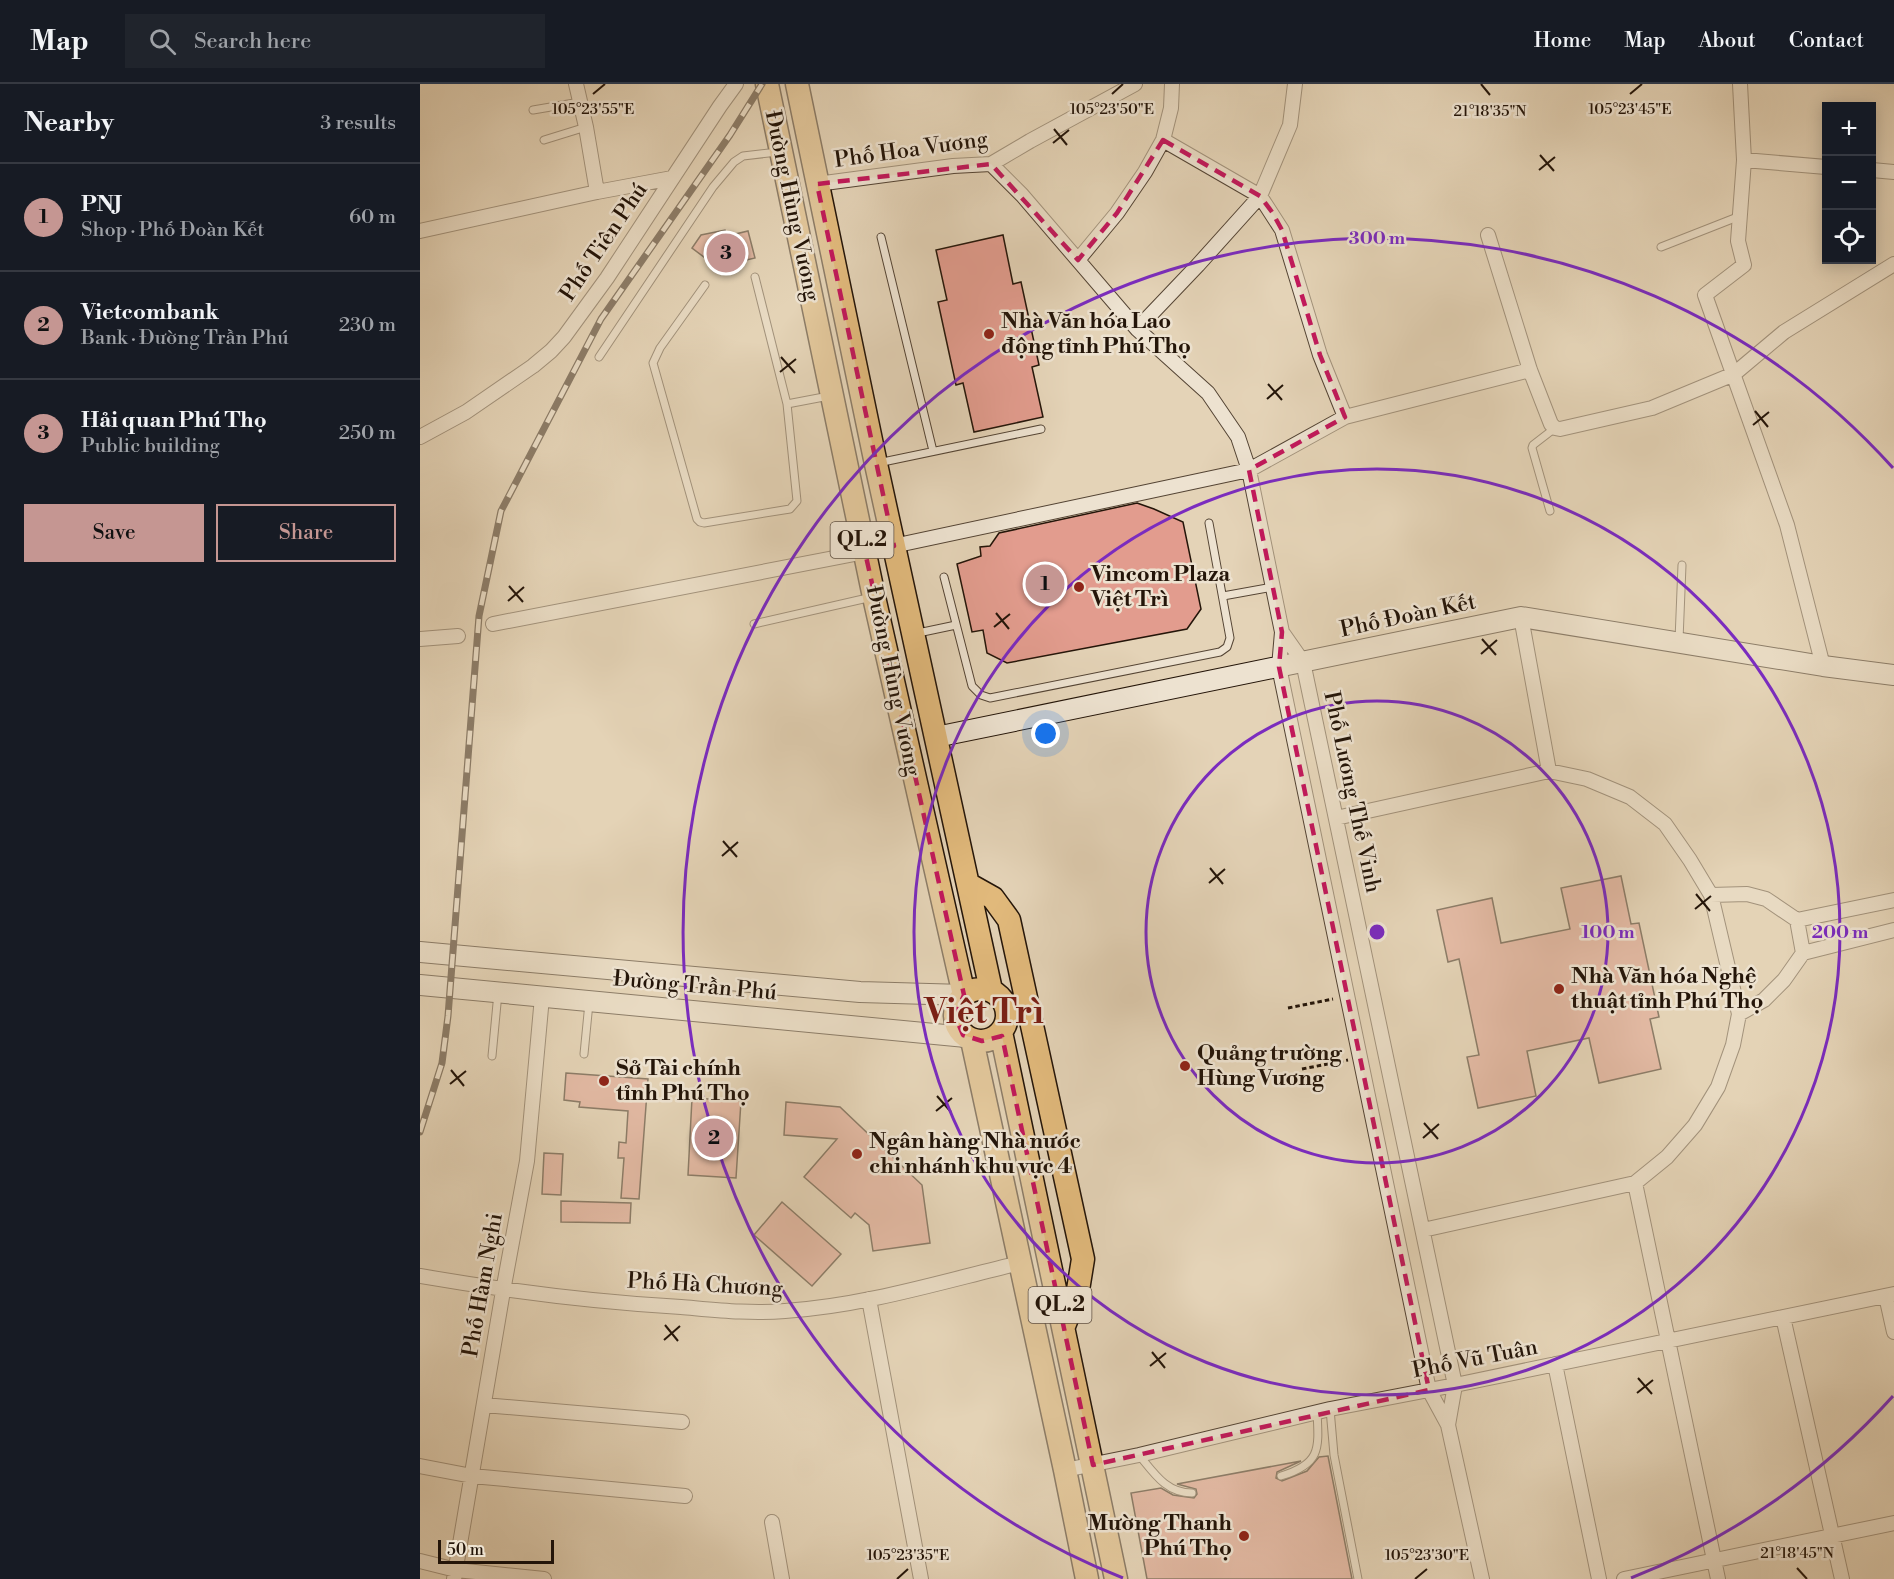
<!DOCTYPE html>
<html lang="en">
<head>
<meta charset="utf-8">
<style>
	:root { --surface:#171b24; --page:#20242c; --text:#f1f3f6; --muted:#9ea1a6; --line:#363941; --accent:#c59692 }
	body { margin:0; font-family:"Libre Bodoni",serif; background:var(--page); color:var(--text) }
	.controls { position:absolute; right:18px; top:18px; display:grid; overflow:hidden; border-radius:0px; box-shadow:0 3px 15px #0003 }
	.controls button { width:54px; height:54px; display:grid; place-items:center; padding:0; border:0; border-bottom:2px solid var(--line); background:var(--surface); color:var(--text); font:30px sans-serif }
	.scale { position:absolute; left:18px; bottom:15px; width:116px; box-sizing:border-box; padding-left:6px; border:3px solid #241509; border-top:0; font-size:16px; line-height:21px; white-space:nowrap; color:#241509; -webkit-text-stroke:4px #ede2d0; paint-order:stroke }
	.you { position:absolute; left:626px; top:650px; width:21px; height:21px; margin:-15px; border:4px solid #fff; border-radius:50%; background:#1a73e8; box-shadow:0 0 0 9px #1a73e833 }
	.badge { display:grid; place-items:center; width:39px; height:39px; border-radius:50%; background:var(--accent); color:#111; font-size:20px; font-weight:700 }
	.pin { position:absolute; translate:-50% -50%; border:3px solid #fff; box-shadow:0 2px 6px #0006 }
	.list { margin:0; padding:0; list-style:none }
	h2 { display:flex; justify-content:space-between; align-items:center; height:78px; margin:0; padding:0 24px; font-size:26px }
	h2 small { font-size:20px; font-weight:400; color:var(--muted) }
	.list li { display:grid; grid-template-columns:39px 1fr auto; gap:18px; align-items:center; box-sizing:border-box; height:108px; padding:0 24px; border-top:2px solid var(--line) }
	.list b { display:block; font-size:22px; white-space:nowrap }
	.list p { margin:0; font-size:20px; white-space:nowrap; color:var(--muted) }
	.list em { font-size:20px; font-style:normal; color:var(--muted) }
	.actions { display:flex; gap:12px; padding:18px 24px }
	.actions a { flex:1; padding:14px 0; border:2px solid var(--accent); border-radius:0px; text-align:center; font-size:21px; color:var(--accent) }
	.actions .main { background:var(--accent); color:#111 }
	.icon { flex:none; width:33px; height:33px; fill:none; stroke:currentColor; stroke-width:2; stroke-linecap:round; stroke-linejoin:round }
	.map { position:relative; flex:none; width:1474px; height:1495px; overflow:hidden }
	header { display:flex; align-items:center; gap:36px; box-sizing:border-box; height:84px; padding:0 30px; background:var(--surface); border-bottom:2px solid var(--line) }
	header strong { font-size:28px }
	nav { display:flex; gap:33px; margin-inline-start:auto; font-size:21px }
	.search { width:420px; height:54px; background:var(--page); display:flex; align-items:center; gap:15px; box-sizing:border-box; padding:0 21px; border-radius:0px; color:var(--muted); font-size:22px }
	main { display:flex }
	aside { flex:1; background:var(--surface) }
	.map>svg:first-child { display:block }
</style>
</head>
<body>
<header>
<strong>Map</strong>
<div class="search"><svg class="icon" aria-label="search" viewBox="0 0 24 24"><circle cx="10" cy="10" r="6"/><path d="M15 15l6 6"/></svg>Search here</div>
<nav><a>Home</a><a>Map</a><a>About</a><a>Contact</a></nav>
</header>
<main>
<aside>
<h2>Nearby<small>3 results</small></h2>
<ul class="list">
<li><span class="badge">1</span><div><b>PNJ</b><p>Shop · Phố Đoàn Kết</p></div><em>60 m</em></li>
<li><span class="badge">2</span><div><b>Vietcombank</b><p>Bank · Đường Trần Phú</p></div><em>230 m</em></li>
<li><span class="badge">3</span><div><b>Hải quan Phú Thọ</b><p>Public building</p></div><em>250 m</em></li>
</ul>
<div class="actions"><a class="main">Save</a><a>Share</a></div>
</aside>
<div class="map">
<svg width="1474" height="1495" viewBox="0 0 1474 1495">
	<rect width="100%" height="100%" fill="#e4d3b7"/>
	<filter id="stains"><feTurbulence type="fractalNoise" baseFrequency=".00333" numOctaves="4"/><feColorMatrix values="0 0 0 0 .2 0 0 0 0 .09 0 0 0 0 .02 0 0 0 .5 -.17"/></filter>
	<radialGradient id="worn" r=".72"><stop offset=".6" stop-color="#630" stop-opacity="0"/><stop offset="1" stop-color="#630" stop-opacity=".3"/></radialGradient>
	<!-- building -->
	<path fill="#e29c8e" stroke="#241509" stroke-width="1.5" d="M305,146L307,152L328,147L335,174L297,183L272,164L281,151Z
		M583,151L593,200L601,198L619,281L612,283L623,333L554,348L543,299L536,301L518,218L527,216L516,166Z
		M717,419L734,425L763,438L781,525L767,545L587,579L567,569L563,546L552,548L537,480L561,472L560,463L570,462L579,449Z
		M1201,792L1211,840L1219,839L1239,933L1230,935L1241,985L1179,999L1169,954L1107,967L1116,1012L1058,1024L1047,973L1059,971L1039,875L1028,878L1017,826L1072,814L1081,859L1150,845L1141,804Z
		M146,989L228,995L219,1115L201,1114L204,1074H198L199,1058L206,1059L208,1027L159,1023L160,1018L144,1016Z
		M272,1014L321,1017L316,1094L268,1091Z
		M366,1018L420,1023L502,1101L510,1159L453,1167L449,1141L435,1129L431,1134L384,1093L417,1055L364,1051Z
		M124,1069L143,1070L141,1111L122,1110Z
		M141,1117L211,1119L210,1139L141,1138Z
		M362,1118L421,1170L392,1202L334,1151Z
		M908,1372L932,1495H727L711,1409L741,1404L753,1411L774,1414L777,1410L776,1405L757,1400L881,1377L857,1388L856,1394L862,1397L887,1387L899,1373Z"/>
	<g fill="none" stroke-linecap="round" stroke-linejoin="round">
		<defs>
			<path id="lane" d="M113,26L160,18
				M124,56L166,43
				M461,153L513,367
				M1241,163L1320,132
				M335,193L367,320
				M285,201L240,264L233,279L277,435L280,438L284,439L370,425L377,417L367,320L409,312
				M179,273L293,103L314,78L323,72L358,68
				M458,379L621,345
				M1130,427L1112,364L1113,361L1135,344
				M524,493L552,602L561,611L570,614L800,568L807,563L810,554L789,439
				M803,512L853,503
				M334,540L452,513
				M498,549L536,541
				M1259,556L1262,481
				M164,970L169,919
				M72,972L78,909
				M910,1325L914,1371L938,1495
				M719,1371C734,1389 746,1409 772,1409
				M861,1392C901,1380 899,1365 897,1328"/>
			<path id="street" d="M156,0L166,43L177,108
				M1320,0L1324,76L1318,157L1324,181L1285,211L1367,441L1403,582
				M743,56L840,112L862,146L900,271L925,333
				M1324,76L1406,83
				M571,80L602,111L717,245L788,309L818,353L829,386L862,548L859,583L1009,1306L1028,1341L1062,1495
				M1452,86L1474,88
				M397,100L533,82L571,80L610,57L715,0
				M0,147L177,108L252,94
				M1068,151L1110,286L1131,340L1135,344L1140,345L1232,324L1314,290L1364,248L1474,180
				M658,176L697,129L725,88L743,56L751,24L752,0
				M717,245L778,181L840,112L870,41L875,0
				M0,353L46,328L113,282L131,267L144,253L187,194L300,22L316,0
				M1101,533L1129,687
				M73,540L445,468L829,386L925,333L1110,286
				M862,548L883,578L1035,1301L1028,1341
				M0,555L38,552
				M916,734L1129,687L1167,695L1210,713L1245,740L1270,776L1291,811L1319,930L1313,961L1298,1003L1275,1041L1247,1073L1215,1099L1003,1146
				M1291,811L1327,810L1346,815L1377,836L1474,816
				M1377,836L1383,869
				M1319,930L1344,916L1364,896L1383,869L1474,846
				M1215,1099L1298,1495
				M0,1192C87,1207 173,1218 261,1223C296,1226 330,1230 365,1227C444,1222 524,1197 600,1179
				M1466,1212L1474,1248
				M449,1215L501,1495
				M1363,1233L1422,1495
				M1135,1280L1179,1495
				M64,1321L262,1338
				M0,1382L52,1392L265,1412
				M645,1386L719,1371L910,1325L1035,1301L1474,1210
				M352,1438L362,1495
				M0,1477L36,1486L124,1495
				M34,1495L83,1207L107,1077L122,913
				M1204,1495L1474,1439"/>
			<path id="secondary" d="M516,653L1101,533L1403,582L1474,591
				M0,868L440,908L544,911
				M0,901L546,953"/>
			<path id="primary" d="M347,0L454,513L544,911
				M377,0L456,380L571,906
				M548,800L573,814L589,836L663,1175L658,1206L644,1242
				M535 931a26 26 0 1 1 52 0a26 26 0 1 1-52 0Z
				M581,948L696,1495
				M552,956L645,1386L667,1495"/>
		</defs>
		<!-- lane casing -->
		<use href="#lane" stroke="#544434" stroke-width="9"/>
		<!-- street casing -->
		<use href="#street" stroke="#544434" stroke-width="16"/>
		<!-- secondary casing -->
		<use href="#secondary" stroke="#241509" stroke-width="22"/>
		<!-- primary casing -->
		<use href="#primary" stroke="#241509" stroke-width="25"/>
		<!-- path -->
		<path stroke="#241509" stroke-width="3" stroke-dasharray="4.5 3" stroke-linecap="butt" d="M868,924L913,915
			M882,985L928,976"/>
		<!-- lane -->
		<use href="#lane" stroke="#ede2d0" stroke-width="7"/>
		<!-- street -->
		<use href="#street" stroke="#ede2d0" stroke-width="14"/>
		<!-- secondary -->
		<use href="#secondary" stroke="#ede2d0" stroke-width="20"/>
		<!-- primary -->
		<use href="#primary" stroke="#e2ba7c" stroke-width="22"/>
		<defs>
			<path id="rail" d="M0,1048L22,979L28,932L59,532L81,427L181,235L310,51L342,0"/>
		</defs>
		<!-- rail casing -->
		<use href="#rail" stroke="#241509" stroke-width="7"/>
		<!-- rail -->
		<use href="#rail" stroke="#ede2d0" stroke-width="4.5" stroke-dasharray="14" stroke-linecap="butt"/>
	</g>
	<!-- marked area -->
	<path d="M0 0H1474V1495H0ZM743,56L840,112L852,128L862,146L900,271L925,333L829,386L862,548L859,583L1009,1306L673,1381L582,952L562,957L543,951L535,932L544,911L445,468L474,462L397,100L571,80L658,176L697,129Z" fill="#e4d3b7" fill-opacity=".55" fill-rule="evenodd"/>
	<path fill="none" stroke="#c2185b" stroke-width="4.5" stroke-dasharray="12 8" stroke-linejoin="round" d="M743,56L840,112L852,128L862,146L900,271L925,333L829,386L862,548L859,583L1009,1306L673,1381L582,952L562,957L543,951L535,932L544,911L445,468L474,462L397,100L571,80L658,176L697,129Z"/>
	<!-- ticks -->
	<path fill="none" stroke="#241509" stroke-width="2" d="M1061,0L1070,11M173,10L185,0M692,10L703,0M1210,10L1222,0M634,45L647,61M633,59L649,46M1120,71L1134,87M1119,86L1135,73M361,273L375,289M360,288L376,275M848,300L862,316M847,315L863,301M1335,327L1348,343M1333,341L1349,328M89,502L103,518M88,517L104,503M576,529L589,545M574,543L590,530M1062,555L1076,571M1061,570L1077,556M303,757L317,773M302,772L318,758M790,784L803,800M789,799L805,785M1276,810L1290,827M1275,825L1291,812M31,986L44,1002M30,1000L46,987M517,1012L531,1028M516,1027L532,1014M1004,1039L1018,1055M1003,1054L1019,1040M245,1241L258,1257M244,1256L260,1242M732,1268L745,1284M730,1282L746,1269M1218,1294L1232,1310M1217,1309L1233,1296M1377,1484L1387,1495M477,1495L488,1485M995,1495L1007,1485"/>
	<!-- distance rings -->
	<g fill="none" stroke="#7b2cbf" stroke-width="3">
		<circle cx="957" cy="848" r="231"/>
		<circle cx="957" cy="848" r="463"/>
		<path d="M1473 1312A694 694 0 0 1 1211 1494M703 1494A694 694 0 1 1 1473 384"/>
	</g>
	<!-- markers -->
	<g fill="#8f2418" stroke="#ede2d0" stroke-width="2">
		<circle cx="569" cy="250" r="6"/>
		<circle cx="659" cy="503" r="6"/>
		<circle cx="1139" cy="905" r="6"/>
		<circle cx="765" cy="982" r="6"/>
		<circle cx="184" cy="997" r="6"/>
		<circle cx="437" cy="1070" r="6"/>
		<circle cx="824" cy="1452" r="6"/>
	</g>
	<g text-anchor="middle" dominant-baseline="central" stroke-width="5" stroke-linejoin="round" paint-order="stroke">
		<!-- shield labels -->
		<g fill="#ede2d0" stroke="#605245" stroke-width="1.5">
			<rect x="410.5" y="438" width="63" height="36" rx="4.5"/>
			<rect x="608.5" y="1203" width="63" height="36" rx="4.5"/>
		</g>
		<g font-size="21" font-weight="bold" fill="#241509">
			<text x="442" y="456">QL.2</text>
			<text x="640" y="1221">QL.2</text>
		</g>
		<!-- street labels -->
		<g font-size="22" fill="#241509" stroke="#ede2d0">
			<text transform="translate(491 66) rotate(-8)">Phố Hoa Vương</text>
			<text transform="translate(372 122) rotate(78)">Đường Hùng Vương</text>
			<text transform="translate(184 158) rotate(-56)">Phố Tiên Phú</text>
			<text transform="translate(988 532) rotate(-12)">Phố Đoàn Kết</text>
			<text transform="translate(473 597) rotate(78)">Đường Hùng Vương</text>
			<text transform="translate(932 708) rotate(78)">Phố Lương Thế Vinh</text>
			<text transform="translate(275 902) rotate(5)">Đường Trần Phú</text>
			<text transform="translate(63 1201) rotate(-80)">Phố Hàm Nghi</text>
			<text transform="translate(285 1201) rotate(3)">Phố Hà Chương</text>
			<text transform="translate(1055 1275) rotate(-11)">Phố Vũ Tuân</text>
		</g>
		<!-- poi labels -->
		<g font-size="22" font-weight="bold" fill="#241509" stroke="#ede2d0" text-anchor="start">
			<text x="581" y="237">Nhà Văn hóa Lao<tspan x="581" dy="25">động tỉnh Phú Thọ</tspan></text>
			<text x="671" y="490">Vincom Plaza<tspan x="671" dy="25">Việt Trì</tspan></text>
			<text x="1151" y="892">Nhà Văn hóa Nghệ<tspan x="1151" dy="25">thuật tỉnh Phú Thọ</tspan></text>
			<text x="777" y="969">Quảng trường<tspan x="777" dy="25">Hùng Vương</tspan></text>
			<text x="196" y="984">Sở Tài chính<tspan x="196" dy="25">tỉnh Phú Thọ</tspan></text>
			<text x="449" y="1057">Ngân hàng Nhà nước<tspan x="449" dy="25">chi nhánh khu vực 4</tspan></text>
			<text x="812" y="1439" text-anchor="end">Mường Thanh<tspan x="812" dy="25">Phú Thọ</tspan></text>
		</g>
		<!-- town labels -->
		<g font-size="34" font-weight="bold" fill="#7a1f14" stroke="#ede2d0">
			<text x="564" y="929">Việt Trì</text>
		</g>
	</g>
	<g font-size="15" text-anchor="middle" fill="#241509" stroke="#ede2d0" stroke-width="5" stroke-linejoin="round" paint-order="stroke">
		<text x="173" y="30">105°23'55"E</text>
		<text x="692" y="30">105°23'50"E</text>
		<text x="1210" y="30">105°23'45"E</text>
		<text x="1070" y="32">21°18'35"N</text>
		<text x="1377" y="1474">21°18'45"N</text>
		<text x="488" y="1476">105°23'35"E</text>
		<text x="1007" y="1476">105°23'30"E</text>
	</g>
	<circle cx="957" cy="848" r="9" fill="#7b2cbf" stroke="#ede2d0" stroke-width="3"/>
	<g font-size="18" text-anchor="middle" font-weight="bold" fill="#7b2cbf" stroke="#ede2d0" stroke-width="5" stroke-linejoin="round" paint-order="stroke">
		<text x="957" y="160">300 m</text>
		<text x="1188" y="854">100 m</text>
		<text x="1420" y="854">200 m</text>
	</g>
	<rect width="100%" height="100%" filter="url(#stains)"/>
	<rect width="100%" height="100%" fill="url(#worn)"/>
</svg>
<div class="controls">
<button>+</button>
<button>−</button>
<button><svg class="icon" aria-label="locate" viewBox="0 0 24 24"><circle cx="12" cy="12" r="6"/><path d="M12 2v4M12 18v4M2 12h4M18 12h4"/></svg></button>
</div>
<div class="scale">50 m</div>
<div class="you"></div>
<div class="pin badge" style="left:625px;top:500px">1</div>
<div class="pin badge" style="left:294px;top:1054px">2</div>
<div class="pin badge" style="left:306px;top:169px">3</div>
</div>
</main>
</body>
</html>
